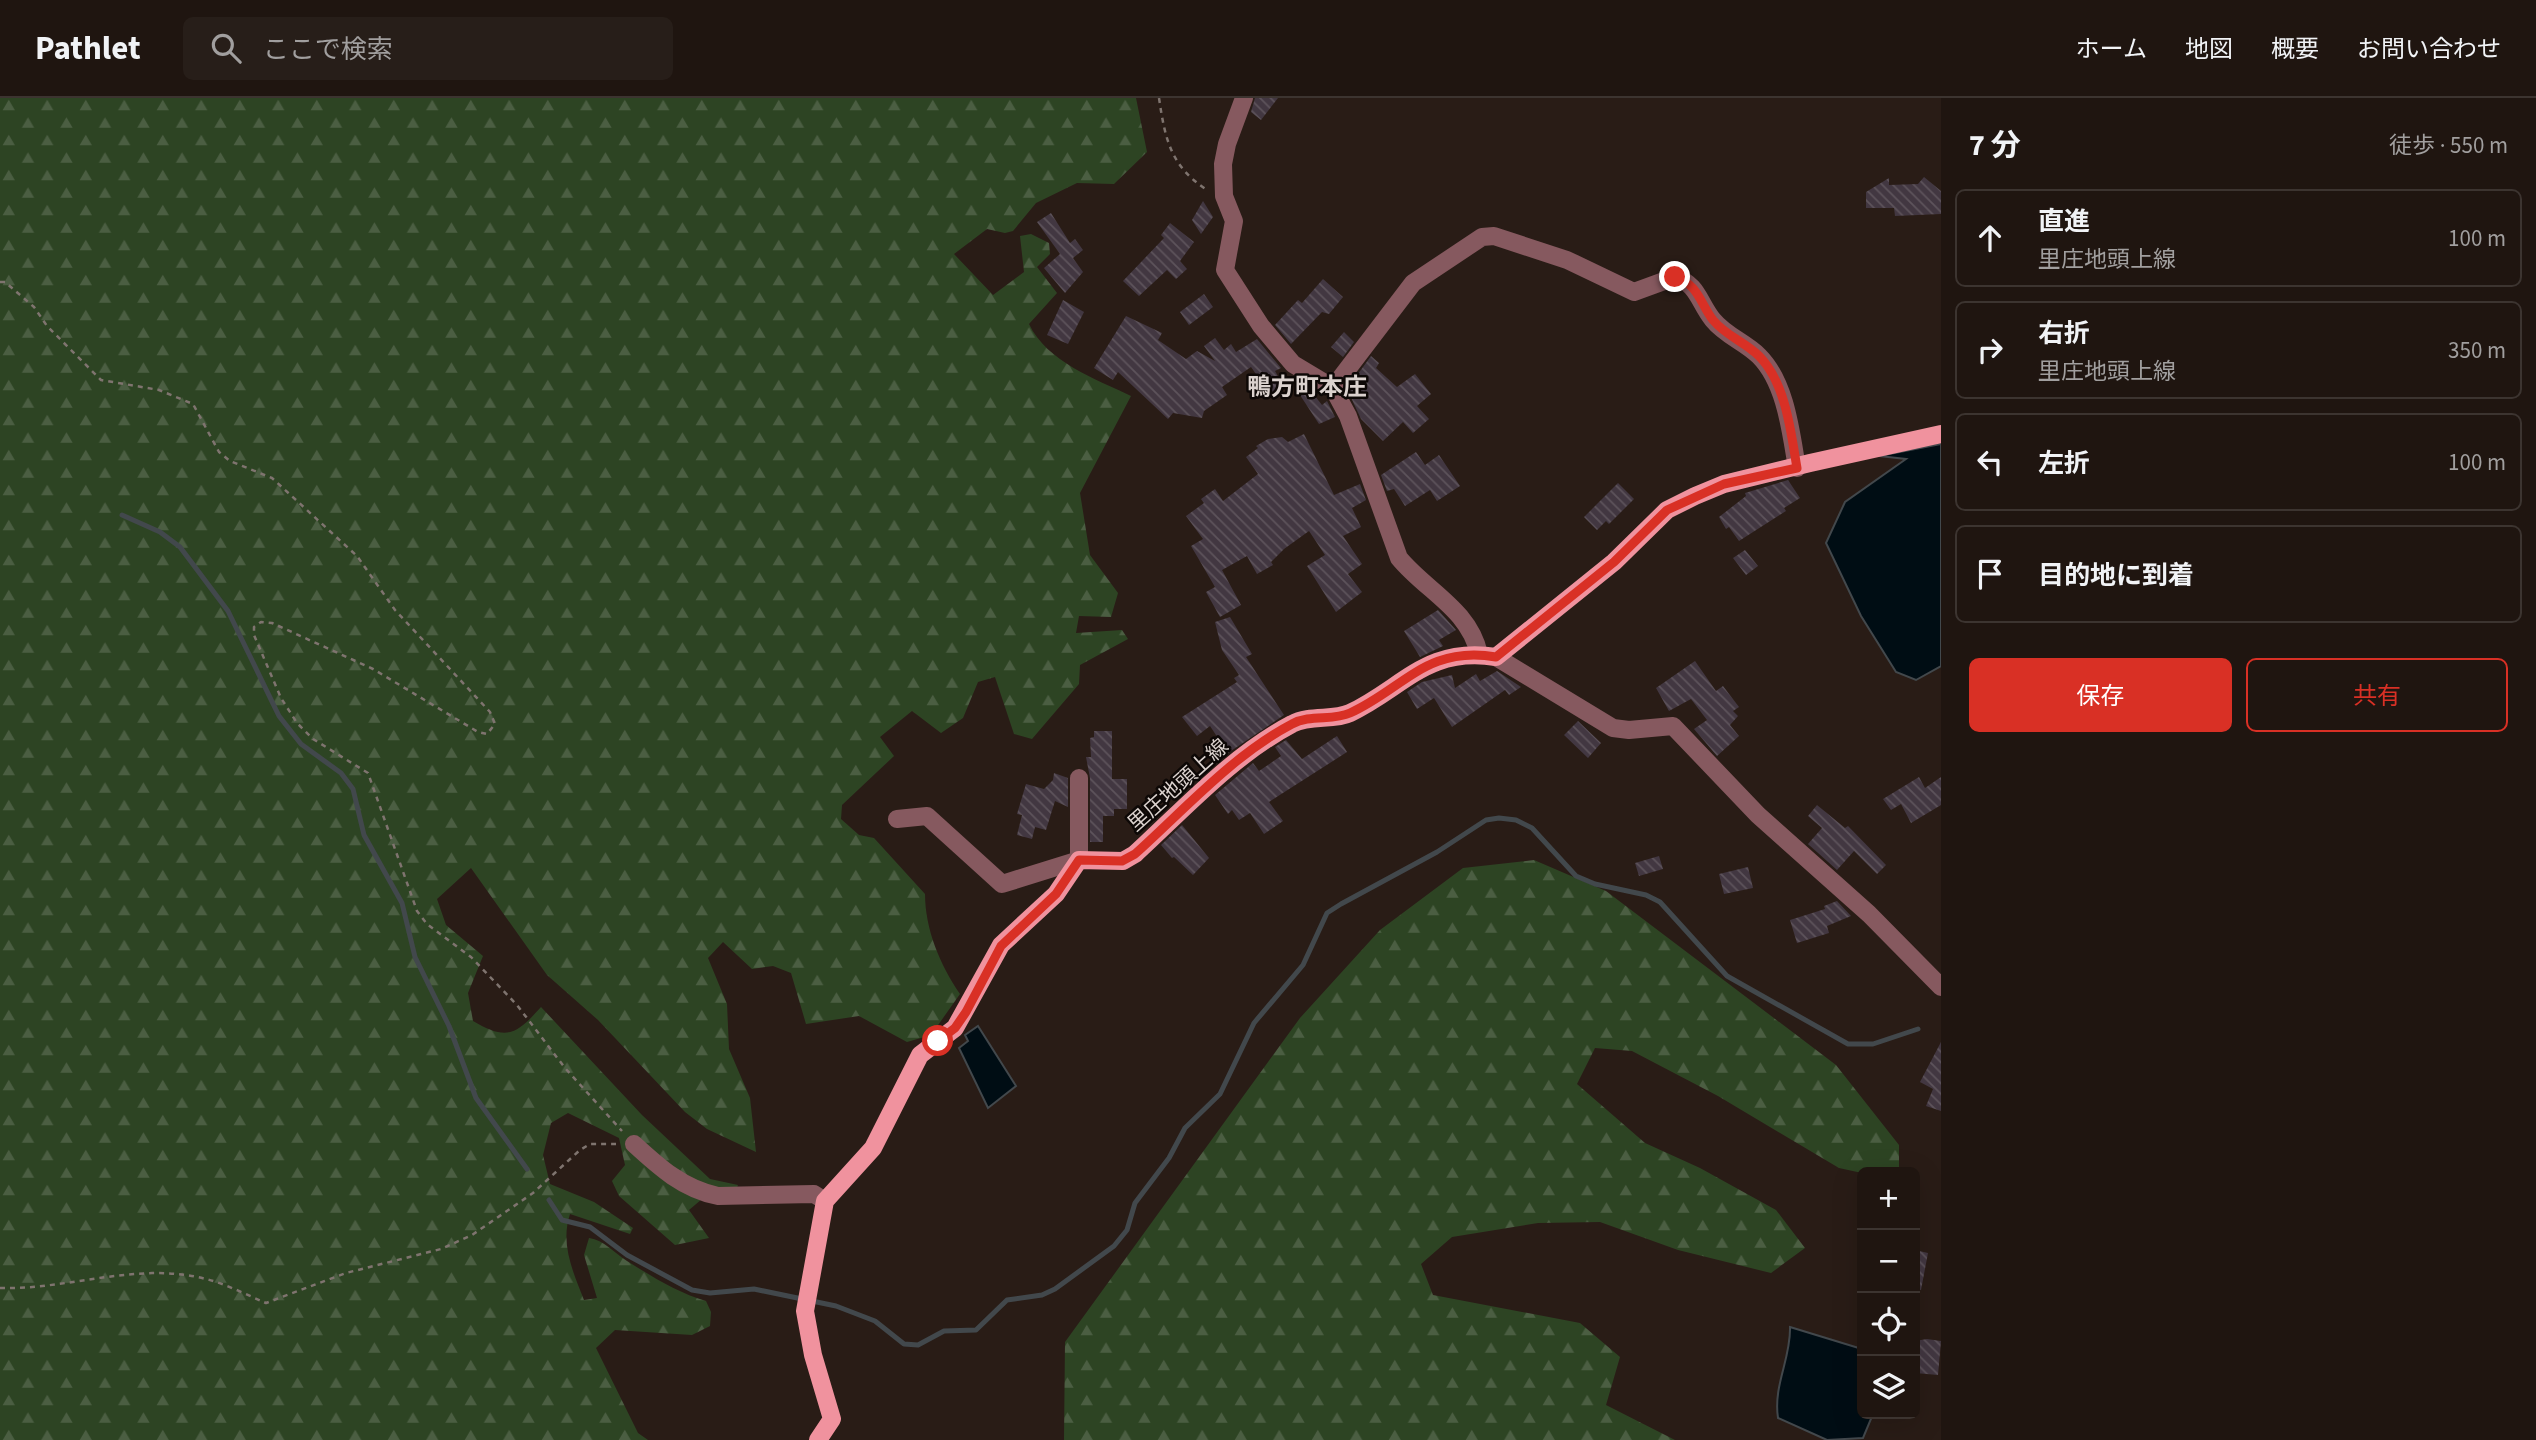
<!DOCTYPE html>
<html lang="ja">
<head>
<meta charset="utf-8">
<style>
	:root { --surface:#1f1510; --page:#271e19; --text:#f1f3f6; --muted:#a19f9f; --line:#3c3430; --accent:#d93025 }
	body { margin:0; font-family:"Source Sans 3","Noto Sans JP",sans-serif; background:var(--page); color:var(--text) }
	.controls { position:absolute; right:21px; bottom:21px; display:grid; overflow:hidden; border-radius:10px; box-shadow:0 7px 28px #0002 }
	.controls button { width:63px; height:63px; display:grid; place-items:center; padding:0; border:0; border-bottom:2px solid var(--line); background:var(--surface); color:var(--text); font:35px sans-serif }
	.stop { position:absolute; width:21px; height:21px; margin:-16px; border:5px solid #d93025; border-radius:50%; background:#fff }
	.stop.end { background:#d93025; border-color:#fff; box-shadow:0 2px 7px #0008 }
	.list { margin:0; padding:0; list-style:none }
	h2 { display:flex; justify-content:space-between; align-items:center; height:91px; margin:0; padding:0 28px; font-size:30px }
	h2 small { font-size:23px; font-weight:400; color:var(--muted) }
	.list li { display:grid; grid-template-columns:46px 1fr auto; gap:21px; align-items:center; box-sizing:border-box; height:98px; margin:0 14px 14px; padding:0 14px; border:2px solid var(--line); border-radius:10px }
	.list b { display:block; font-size:26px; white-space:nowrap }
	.list p { margin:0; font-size:23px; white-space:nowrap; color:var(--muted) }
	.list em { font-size:23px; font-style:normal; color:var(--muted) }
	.actions { display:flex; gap:14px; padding:21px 28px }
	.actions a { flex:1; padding:16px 0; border:2px solid var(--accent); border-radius:10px; text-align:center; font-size:24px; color:var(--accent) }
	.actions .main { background:var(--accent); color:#fff }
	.icon { flex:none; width:38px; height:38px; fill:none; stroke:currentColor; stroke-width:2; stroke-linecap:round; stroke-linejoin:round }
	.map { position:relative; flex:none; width:1941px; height:1342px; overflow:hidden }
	header { display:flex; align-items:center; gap:42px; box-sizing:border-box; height:98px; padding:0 35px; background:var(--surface); border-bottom:2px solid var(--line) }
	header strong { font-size:33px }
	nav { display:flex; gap:38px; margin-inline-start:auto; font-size:24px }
	.search { width:490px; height:63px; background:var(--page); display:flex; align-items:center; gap:18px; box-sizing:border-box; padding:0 24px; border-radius:10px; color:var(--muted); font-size:26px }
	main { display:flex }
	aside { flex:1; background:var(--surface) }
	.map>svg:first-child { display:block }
</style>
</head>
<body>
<header>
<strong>Pathlet</strong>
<div class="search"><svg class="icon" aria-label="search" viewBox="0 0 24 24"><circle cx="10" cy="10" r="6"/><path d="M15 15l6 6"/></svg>ここで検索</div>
<nav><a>ホーム</a><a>地図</a><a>概要</a><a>お問い合わせ</a></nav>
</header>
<main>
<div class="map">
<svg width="1941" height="1342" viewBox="0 0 1941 1342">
	<defs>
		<pattern id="forest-firs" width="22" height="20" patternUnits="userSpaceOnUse" patternTransform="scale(1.75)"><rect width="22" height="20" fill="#2d4423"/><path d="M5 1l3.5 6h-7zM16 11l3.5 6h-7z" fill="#4b5e42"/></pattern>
		<pattern id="building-back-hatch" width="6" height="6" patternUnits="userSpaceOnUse" patternTransform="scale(1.75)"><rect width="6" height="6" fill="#423741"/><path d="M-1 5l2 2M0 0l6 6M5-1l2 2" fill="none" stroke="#5d535b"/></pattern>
	</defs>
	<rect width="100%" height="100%" fill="#291c16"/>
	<!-- forest -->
	<path fill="url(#forest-firs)" d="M0,0H1136L1147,54L1114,86L1077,85L1036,105L1013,133L1005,135L987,131L954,156L993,197L1024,174L1020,138L1031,136L1049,145L1050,156L1037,169L1057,195L1029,226C1047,264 1096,281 1131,298L1080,395L1090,457L1118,495L1111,519L1079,518L1076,535L1122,532L1128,541L1080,567L1079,586L1032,641L1014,636L995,579L978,584L963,620L941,635L912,613L880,639L894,658L842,707L841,721L859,737L874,740L925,796C925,831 940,867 960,896L931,937L907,944L859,918L806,926L791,875L773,868L752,871L723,844L708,860L727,906L729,951L750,1000L756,1054L707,1031L685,1014L598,922L547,877L471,770L437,801L446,827L483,858L468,895L473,923C507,943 516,937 541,909L642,1017L710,1081L738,1087L732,1102L702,1101L689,1112L709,1140L675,1147L619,1098L612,1083L625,1067L619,1040L568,1015L551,1025L543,1057L550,1086L594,1104L633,1130L630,1136L570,1116C560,1146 573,1174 584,1202L597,1200L584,1157L589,1140C604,1142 614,1155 627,1163C651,1178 678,1195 706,1203L711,1214L710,1228L692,1237L615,1232L596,1250L638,1335L648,1342H0Z
		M1534,762L1606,793L1836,967L1899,1047V1074L1862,1075L1839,1070L1718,998L1632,953L1595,950L1577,986L1645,1045L1700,1070L1776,1112L1805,1150L1771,1175L1678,1152L1600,1124L1538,1125L1452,1139L1421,1166L1433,1197L1580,1225L1620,1259L1606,1307L1675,1342H1064L1065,1244L1300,920L1380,832L1463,770Z"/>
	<!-- water -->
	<path fill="#000d14" stroke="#42484c" stroke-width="2" d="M1941,346V568L1916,582L1896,574L1861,518L1826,445L1845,404L1906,361L1879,358Z
		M978,928L1016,988L988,1010L959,950L968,943L965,937Z
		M1790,1229L1862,1251V1316H1873L1863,1340L1827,1342L1778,1320C1773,1287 1791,1261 1790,1229Z"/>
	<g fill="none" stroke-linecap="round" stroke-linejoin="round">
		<!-- stream -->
		<path stroke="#42484c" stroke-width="5" d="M122,417L160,434L180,449L228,513L279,618L301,646L341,675L353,691L364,737L402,805L415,859L449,928L476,1000L527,1071
			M549,1102L562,1122L590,1129L627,1157L692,1192L710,1195L754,1191L836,1208L875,1223L904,1246L918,1247L944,1233L976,1232L1007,1202L1042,1197L1055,1191L1114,1148L1127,1132L1135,1105L1169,1060L1185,1030L1220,996L1254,925L1303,867L1327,815L1341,806L1437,754L1486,722L1499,720L1516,722L1532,730L1576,778L1595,786L1646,797L1660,804L1727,878L1848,946H1873L1918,931"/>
	</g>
	<!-- building -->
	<path fill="url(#building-back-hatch)" d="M1255,0H1278L1261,22L1251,14Z
		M1924,79L1941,93V116L1895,118L1894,110H1866V94L1889,80V87L1918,86Z
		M1203,103L1213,119L1201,136L1192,122Z
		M1051,115L1070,145L1075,141L1083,152L1073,160L1083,174L1065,195L1044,170L1060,156L1037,124Z
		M1170,125L1194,144L1180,163L1187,171L1176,181L1167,172L1139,198L1123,183L1164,140L1161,137Z
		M1323,181L1343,199L1329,216L1322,214L1291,246L1275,227L1298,202L1302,205Z
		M1204,196L1213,209L1189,227L1180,214Z
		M1063,202L1084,214L1068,246L1047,237Z
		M1126,218L1162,235L1158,242L1186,261L1197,253L1215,263L1204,248L1215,240L1224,252L1231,246L1236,254L1257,241L1281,270L1275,273L1284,289L1270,296L1251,269L1222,289L1227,297L1204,313L1202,320L1173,315L1168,321L1118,274L1113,282L1094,270Z
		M1344,234L1354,244L1343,259L1331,249Z
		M1371,258L1379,265L1376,270L1397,289L1415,276L1431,296L1417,308L1429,321L1413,335L1403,324L1383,343L1361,321L1347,291Z
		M1307,288L1322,307L1327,303L1335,319L1319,326L1298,294Z
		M1304,336L1334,397L1360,386L1366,402L1352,410L1361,429L1343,438L1362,466L1348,476L1362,494L1336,514L1307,468L1325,457L1309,433L1284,451L1271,464L1273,467L1257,476L1247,458L1222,472L1241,507L1220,519L1206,494L1215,489L1191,448L1203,441L1186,418L1204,405L1201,401L1215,391L1223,403L1258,376L1246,359L1258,350L1256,348L1268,341L1282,339L1288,344Z
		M1416,354L1425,367L1439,357L1460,388L1437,403L1430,392L1405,408L1394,391L1387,393L1381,377Z
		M1788,382L1800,400L1784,410L1786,413L1739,443L1729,429L1726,431L1719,419L1746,398L1745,395Z
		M1618,385L1634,401L1609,426L1606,423L1597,432L1584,419Z
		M1745,452L1758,468L1746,477L1733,460Z
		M1438,512L1456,532L1439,542L1443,548L1420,559L1404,533Z
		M1230,519L1252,556L1246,559L1284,617L1228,655L1210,628L1197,638L1182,619L1237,584L1234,580L1239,577L1222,552L1215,524Z
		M1695,563L1716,593L1723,588L1739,609L1733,613L1738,618L1730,627L1739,638L1717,658L1694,631L1707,622L1691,601L1669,613L1656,590Z
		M1497,573L1521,589L1509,597L1505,592L1452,629L1434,600L1417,611L1407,594L1422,584L1452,577L1455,590L1476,576L1480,583Z
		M1578,623L1601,645L1588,660L1564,637Z
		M1094,633H1112V681H1127V711H1114V718H1103V744H1090V680L1086,659H1091L1090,640L1094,639Z
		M1337,638L1347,654L1269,704L1283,723L1264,736L1250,715L1239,722L1232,712L1228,716L1215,697L1253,665L1259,673L1281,658L1275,649L1286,642L1302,661Z
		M1054,675L1068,680V709L1055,703L1046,732L1035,729L1032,741L1017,737L1022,717L1017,716L1026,686L1044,691L1053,682Z
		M1919,679L1925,690L1941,679V707L1911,725L1901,706L1891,712L1883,701Z
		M1817,707L1845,730L1848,728L1886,767L1877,776L1854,753L1837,772L1808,746L1822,730L1808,718Z
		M1182,727L1209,760L1193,777L1174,759L1172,760L1161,747Z
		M1659,758L1663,771L1639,778L1635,765Z
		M1748,769L1753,790L1724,796L1719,776Z
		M1837,803L1851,818L1827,828L1829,835L1797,845L1790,822L1825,811L1824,808Z
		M1941,944V1013L1926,1008L1933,991L1920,984Z
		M1915,1152L1928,1155L1921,1192L1915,1191Z
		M1927,1241L1941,1243L1938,1277L1915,1275V1243Z"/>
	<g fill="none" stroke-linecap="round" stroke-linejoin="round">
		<!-- path -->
		<path stroke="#7f746f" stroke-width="2.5" stroke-dasharray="5 5" stroke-linecap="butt" d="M1159,0C1165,40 1170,68 1207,92
			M0,184H5L34,209L47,228L101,282L159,292L193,306L219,354L230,363L272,380L357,458L395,512L490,614L495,626L487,636L478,634L373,571L272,525L261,524L254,529V537L281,600L297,625L313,641L368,675L417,813L427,826L471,859L517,907L565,970L622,1033
			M0,1190C69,1192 137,1163 206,1181C226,1186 247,1197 266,1205L346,1175L441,1151L472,1137L533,1095L580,1052L590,1046H616"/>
		<!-- minor -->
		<path stroke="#86595f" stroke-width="18" d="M1244,0L1227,46L1223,66L1224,98L1234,123L1225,172L1261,228L1293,266L1333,290L1348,318L1399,460C1426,493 1469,511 1479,556
			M1333,290L1413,185L1482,139L1494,138L1567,162L1634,194L1675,179C1698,186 1699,205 1713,222C1726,238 1745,244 1759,258C1786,285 1791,335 1797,370
			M1496,559L1613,630L1629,632L1673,628L1758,717L1869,816L1941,889
			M897,721L927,718L1002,786L1079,762V680
			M634,1046C659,1069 683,1091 718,1098L814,1096L825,1103"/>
		<!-- major -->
		<path stroke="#f0929e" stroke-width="18" d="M818,1342L832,1321L813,1257L805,1213L825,1103L873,1050L920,957L955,930L1001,847L1056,796L1079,762L1123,763L1135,756C1184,711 1233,657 1292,626C1310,616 1333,623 1350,615C1403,590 1427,548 1496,559L1614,464L1667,412L1695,398L1724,386L1810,365L1941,336"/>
	</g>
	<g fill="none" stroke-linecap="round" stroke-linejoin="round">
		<!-- route -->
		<path stroke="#d93025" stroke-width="9" d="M938,943L955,930L966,914L1001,848L1056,796L1079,762L1122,763L1135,756C1185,711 1233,657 1292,626C1310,616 1333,623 1350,615C1403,591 1427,547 1496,559L1614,464L1667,412L1724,386L1797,370C1791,335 1786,285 1759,258C1745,244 1726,238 1713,222C1700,205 1698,186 1675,179"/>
	</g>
	<g text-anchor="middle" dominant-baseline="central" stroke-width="5" stroke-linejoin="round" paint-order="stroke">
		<!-- street labels -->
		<g font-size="21" fill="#dbd2ce" stroke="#0d0806">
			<text transform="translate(1178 687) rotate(-42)">里庄地頭上線</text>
		</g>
		<!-- quarter labels -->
		<g font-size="24" font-weight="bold" fill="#dbd2ce" stroke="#0d0806">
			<text x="1307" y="289">鴨方町本庄</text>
		</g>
	</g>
</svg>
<div class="controls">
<button>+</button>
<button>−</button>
<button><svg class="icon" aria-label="locate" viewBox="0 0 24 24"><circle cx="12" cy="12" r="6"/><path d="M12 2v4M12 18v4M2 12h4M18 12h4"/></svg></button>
<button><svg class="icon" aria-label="layers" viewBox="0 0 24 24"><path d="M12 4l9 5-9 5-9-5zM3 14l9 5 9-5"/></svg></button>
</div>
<div class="stop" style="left:938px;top:943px"></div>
<div class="stop end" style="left:1675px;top:179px"></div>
</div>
<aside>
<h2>7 分<small>徒歩 · 550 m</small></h2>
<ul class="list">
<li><svg class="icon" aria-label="ahead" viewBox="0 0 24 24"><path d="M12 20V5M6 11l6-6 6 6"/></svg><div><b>直進</b><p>里庄地頭上線</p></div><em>100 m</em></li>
<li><svg class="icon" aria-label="right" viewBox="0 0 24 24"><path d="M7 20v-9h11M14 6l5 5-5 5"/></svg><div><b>右折</b><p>里庄地頭上線</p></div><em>350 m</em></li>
<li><svg class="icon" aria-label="left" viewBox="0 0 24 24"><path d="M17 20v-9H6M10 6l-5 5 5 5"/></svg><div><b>左折</b></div><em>100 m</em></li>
<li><svg class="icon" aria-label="arrive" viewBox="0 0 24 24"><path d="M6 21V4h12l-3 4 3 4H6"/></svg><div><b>目的地に到着</b></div></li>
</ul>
<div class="actions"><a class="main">保存</a><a>共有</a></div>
</aside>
</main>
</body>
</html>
